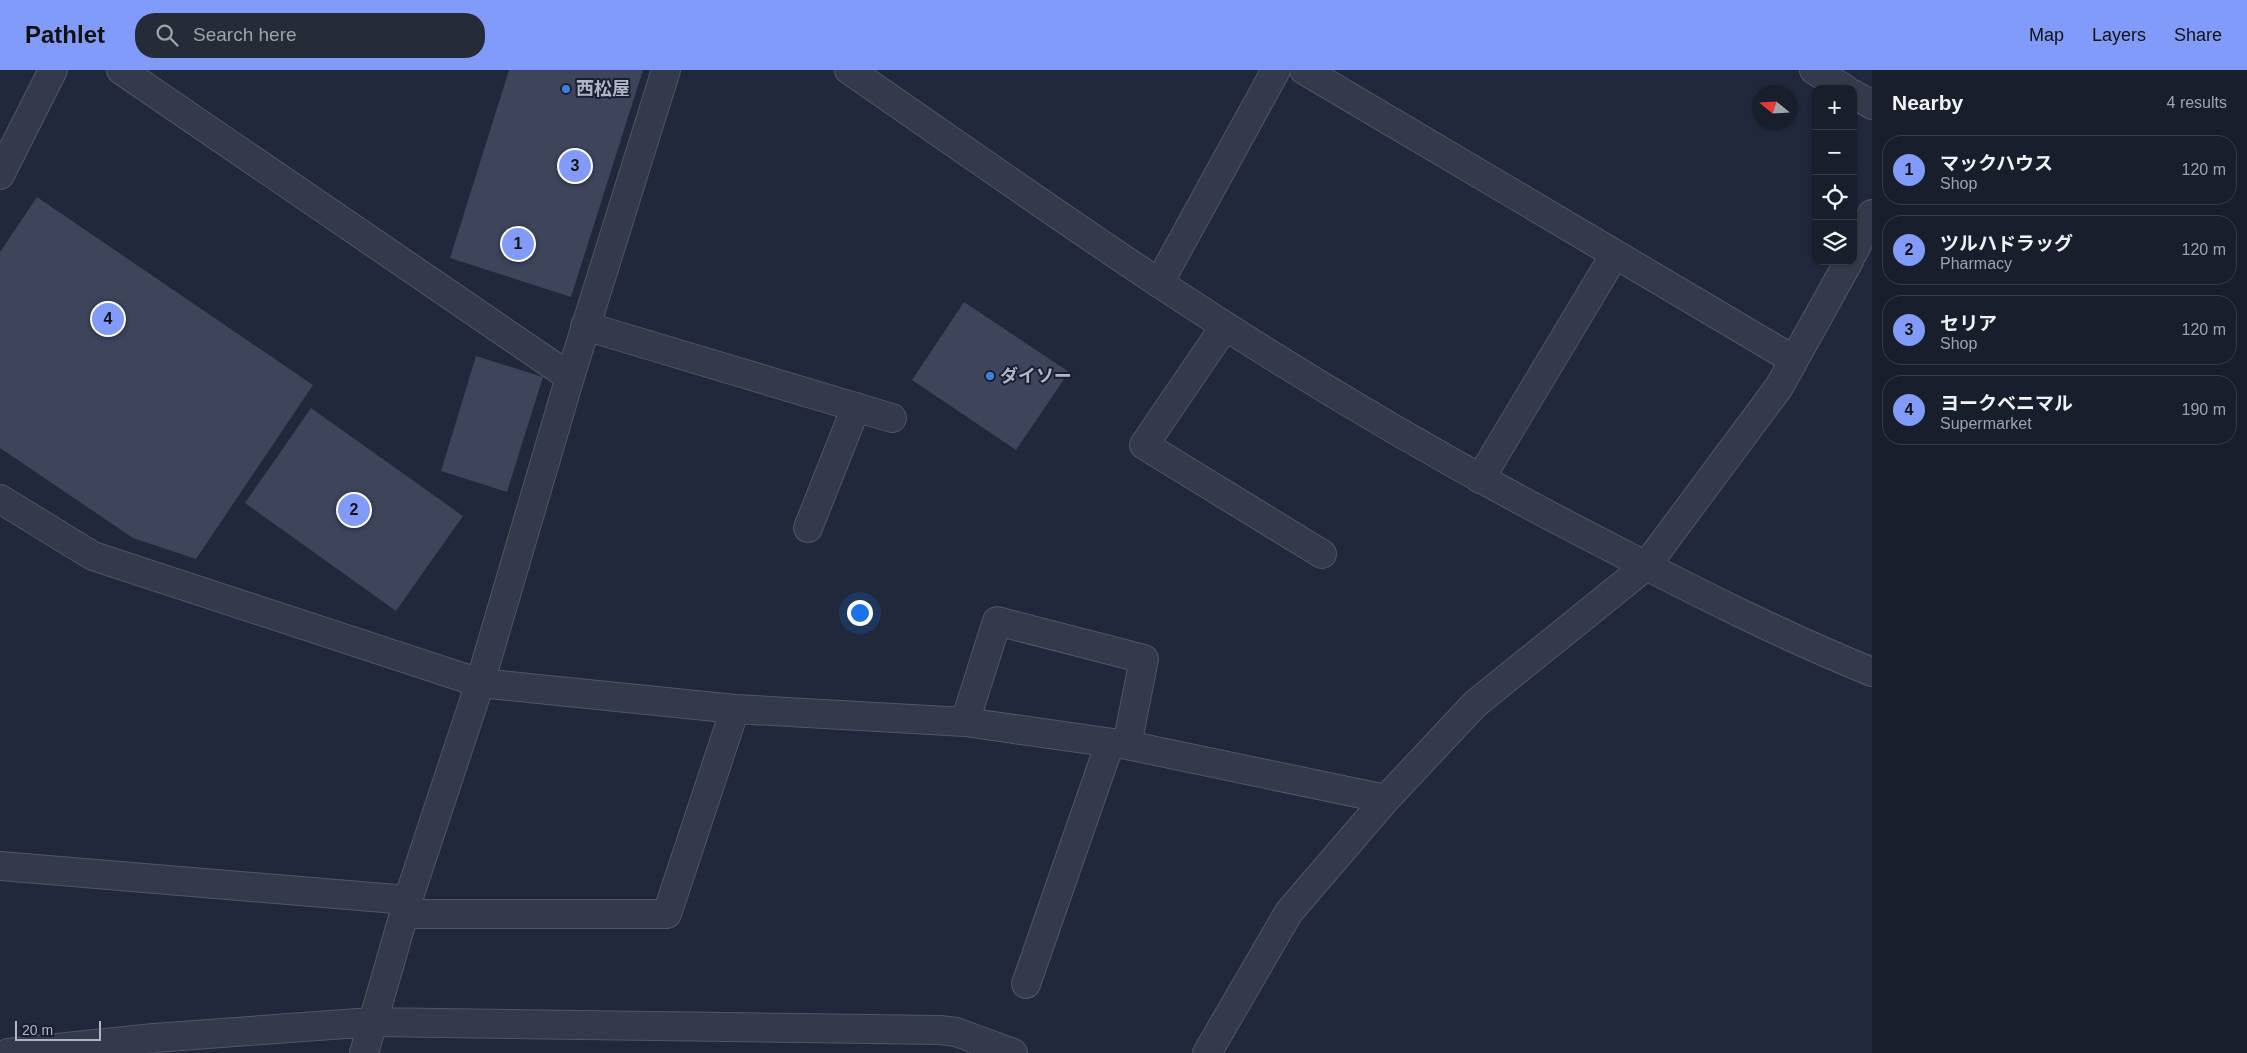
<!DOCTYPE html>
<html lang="en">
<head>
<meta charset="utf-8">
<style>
	:root { --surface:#191e2c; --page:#262b38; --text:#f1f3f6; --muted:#9fa2a9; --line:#373c48; --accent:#829bfa }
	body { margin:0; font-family:Arial,"Noto Sans JP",sans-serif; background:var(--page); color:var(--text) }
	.controls { position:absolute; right:15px; top:15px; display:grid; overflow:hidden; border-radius:10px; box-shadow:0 1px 4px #0004 }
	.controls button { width:45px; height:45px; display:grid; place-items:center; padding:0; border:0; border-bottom:1px solid var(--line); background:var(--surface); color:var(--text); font:25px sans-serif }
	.compass { position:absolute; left:1752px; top:15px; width:45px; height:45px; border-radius:50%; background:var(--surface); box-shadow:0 1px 4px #0004; rotate:288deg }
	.scale { position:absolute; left:15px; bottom:12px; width:86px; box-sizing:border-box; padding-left:5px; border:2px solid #b0b5c7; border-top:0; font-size:14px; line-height:18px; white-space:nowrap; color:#b0b5c7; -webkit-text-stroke:4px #1a1f30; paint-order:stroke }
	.you { position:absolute; left:859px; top:542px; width:18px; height:18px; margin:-12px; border:4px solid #fff; border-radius:50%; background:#1a73e8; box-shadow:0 0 0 8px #1a73e833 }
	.badge { display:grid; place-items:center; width:32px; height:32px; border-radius:50%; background:var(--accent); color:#111; font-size:16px; font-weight:700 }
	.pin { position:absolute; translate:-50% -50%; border:2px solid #fff; box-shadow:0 1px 5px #0006 }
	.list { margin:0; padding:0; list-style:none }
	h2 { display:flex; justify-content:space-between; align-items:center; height:65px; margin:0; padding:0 20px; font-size:21px }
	h2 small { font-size:16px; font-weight:400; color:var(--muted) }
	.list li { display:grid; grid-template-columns:32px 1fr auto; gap:15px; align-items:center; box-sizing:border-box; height:70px; margin:0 10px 10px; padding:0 10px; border:1px solid var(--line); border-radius:20px }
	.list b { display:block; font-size:19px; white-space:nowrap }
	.list p { margin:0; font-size:16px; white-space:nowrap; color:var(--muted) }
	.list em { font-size:16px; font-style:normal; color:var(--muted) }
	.icon { flex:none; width:28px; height:28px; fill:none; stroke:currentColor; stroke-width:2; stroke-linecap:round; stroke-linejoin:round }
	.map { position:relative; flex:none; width:1872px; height:983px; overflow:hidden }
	header { display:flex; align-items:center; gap:30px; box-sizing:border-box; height:70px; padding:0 25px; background:var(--accent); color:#111 }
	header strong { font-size:24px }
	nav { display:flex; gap:28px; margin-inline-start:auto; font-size:18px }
	.search { width:350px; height:45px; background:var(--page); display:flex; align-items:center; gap:12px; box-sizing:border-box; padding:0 18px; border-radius:20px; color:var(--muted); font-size:19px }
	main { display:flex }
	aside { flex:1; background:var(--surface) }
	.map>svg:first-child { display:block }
</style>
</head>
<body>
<header>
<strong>Pathlet</strong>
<div class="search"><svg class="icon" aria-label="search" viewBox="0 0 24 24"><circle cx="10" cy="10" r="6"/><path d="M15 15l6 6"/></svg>Search here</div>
<nav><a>Map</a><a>Layers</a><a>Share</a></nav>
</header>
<main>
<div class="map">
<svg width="1872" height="983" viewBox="0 0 1872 983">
	<rect width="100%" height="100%" fill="#21283b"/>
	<!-- building -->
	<path fill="#3d445b" d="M509,0H643L571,227L450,188Z
		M37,127L313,315L196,489L133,468L0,378V182Z
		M964,232L1069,302L1016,380L912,310Z
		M476,286L543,307L507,422L441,401Z
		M311,338L463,446L396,541L245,433Z"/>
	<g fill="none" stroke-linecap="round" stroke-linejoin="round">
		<defs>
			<path id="minor" d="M121,0L570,307
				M1304,0L1794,290
				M1814,0L1845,19
				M1853,24L1872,35
				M0,105L53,0
				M1853,183L1872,144
				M1159,213L1276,0
				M585,256L892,348
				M1225,256L1144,375L1322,484
				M1480,409L1615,184
				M0,429L93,486L480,613L735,639L965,652L1127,675L1386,729
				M808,458L856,337
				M965,652L997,551L1144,589L1127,675
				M0,796L408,830
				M405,844H667L735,639
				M1026,914L1110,673
				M8,983L154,968L372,952L940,960L956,962L1013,983
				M364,983L408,830L480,613L570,307L666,0
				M1207,983L1289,842L1386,729L1475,634L1646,496L1779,317L1849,191"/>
			<path id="tertiary" d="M849,0C952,71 1055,144 1159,213C1304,309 1453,397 1608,476C1694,521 1781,565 1872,602"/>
		</defs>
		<!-- minor casing -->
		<use href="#minor" stroke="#505566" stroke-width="30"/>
		<!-- tertiary casing -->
		<use href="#tertiary" stroke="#505566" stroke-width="30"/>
		<!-- minor -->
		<use href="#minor" stroke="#353a4b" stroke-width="28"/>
		<!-- tertiary -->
		<use href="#tertiary" stroke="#353a4b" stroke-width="28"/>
	</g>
	<!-- markers -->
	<g fill="#3f7fe0" stroke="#1a1f30" stroke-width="2">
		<circle cx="566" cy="19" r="5"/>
		<circle cx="990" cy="306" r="5"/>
	</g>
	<g text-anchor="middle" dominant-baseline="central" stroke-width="4" stroke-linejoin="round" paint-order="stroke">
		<!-- poi labels -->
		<g font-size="18" font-weight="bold" fill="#b0b5c7" stroke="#1a1f30" text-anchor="start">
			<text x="576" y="19">西松屋</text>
			<text x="1000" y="306">ダイソー</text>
		</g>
	</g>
</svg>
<div class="controls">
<button>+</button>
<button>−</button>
<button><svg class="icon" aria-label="locate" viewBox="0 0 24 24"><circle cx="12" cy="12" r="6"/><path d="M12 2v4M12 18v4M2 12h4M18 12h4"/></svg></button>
<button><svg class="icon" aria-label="layers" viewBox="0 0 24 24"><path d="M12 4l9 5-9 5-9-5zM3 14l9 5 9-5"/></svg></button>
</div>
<svg class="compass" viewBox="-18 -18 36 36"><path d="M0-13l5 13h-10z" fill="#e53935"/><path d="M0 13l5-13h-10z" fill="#9fa2a9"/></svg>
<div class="scale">20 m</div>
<div class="you"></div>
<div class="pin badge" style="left:518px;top:174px">1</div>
<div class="pin badge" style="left:354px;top:440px">2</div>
<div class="pin badge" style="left:575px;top:96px">3</div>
<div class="pin badge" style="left:108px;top:249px">4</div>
</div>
<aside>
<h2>Nearby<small>4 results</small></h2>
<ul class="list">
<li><span class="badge">1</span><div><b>マックハウス</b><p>Shop</p></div><em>120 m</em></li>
<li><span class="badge">2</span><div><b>ツルハドラッグ</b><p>Pharmacy</p></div><em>120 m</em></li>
<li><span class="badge">3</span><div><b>セリア</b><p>Shop</p></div><em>120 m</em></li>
<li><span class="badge">4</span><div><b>ヨークベニマル</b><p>Supermarket</p></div><em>190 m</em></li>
</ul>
</aside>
</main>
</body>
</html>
